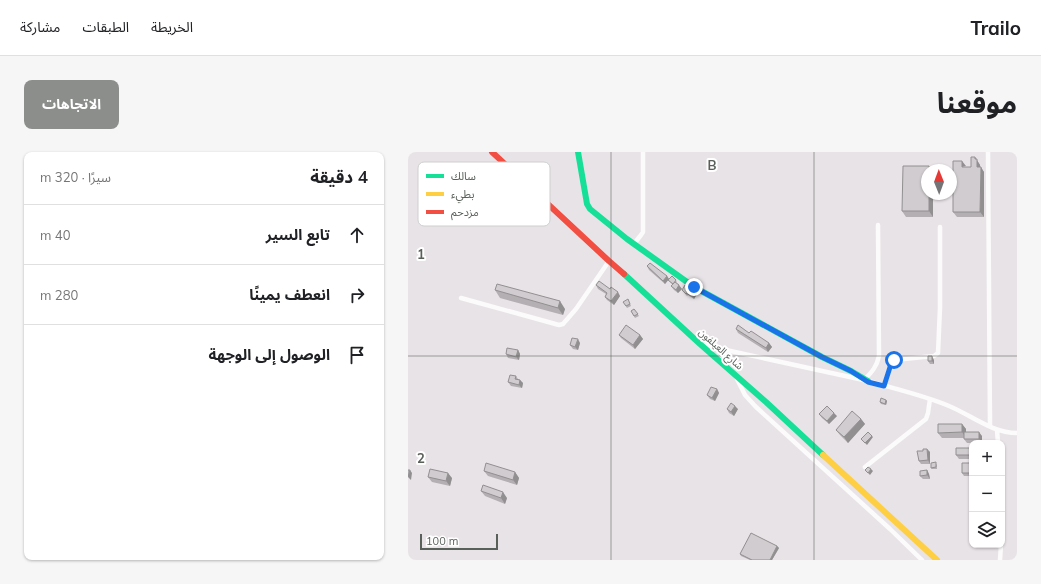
<!DOCTYPE html>
<html lang="ar">
<head>
<meta charset="utf-8">
<style>
	:root { --surface:#fff; --page:#f6f6f6; --text:#202124; --muted:#757577; --line:#e0e0e0; --accent:#8b8e8b }
	body { margin:0; font-family:Mulish,"Noto Sans Arabic",sans-serif; background:var(--page); color:var(--text); direction:rtl }
	.controls { position:absolute; right:12px; bottom:12px; display:grid; overflow:hidden; border-radius:8px; box-shadow:0 1px 3px #0004 }
	.controls button { width:36px; height:36px; display:grid; place-items:center; padding:0; border:0; border-bottom:1px solid var(--line); background:var(--surface); color:var(--text); font:20px sans-serif }
	.compass { position:absolute; left:513px; top:12px; width:36px; height:36px; border-radius:50%; background:var(--surface); box-shadow:0 1px 3px #0004; rotate:359deg }
	.scale { position:absolute; left:12px; bottom:10px; width:78px; box-sizing:border-box; padding-left:4px; border:2px solid #59605a; border-top:0; font-size:11px; line-height:14px; white-space:nowrap; color:#59605a; -webkit-text-stroke:3px #fff; paint-order:stroke }
	.stop { position:absolute; width:12px; height:12px; margin:-9px; border:3px solid #1a73e8; border-radius:50%; background:#fff }
	.stop.end { background:#1a73e8; border-color:#fff; box-shadow:0 1px 4px #0008 }
	.list { margin:0; padding:0; list-style:none }
	h2 { display:flex; justify-content:space-between; align-items:center; height:52px; margin:0; padding:0 16px; font-size:17px }
	h2 small { font-size:13px; font-weight:400; color:var(--muted) }
	.list li { display:grid; grid-template-columns:26px 1fr auto; gap:12px; align-items:center; box-sizing:border-box; height:60px; padding:0 16px; border-top:1px solid var(--line) }
	.list b { display:block; font-size:15px; white-space:nowrap }
	.list em { font-size:13px; font-style:normal; color:var(--muted) }
	.icon { flex:none; width:22px; height:22px; fill:none; stroke:currentColor; stroke-width:2; stroke-linecap:round; stroke-linejoin:round }
	.map { position:relative; flex:none; width:609px; height:408px; overflow:hidden; direction:ltr; border-radius:8px }
	header { display:flex; align-items:center; gap:24px; box-sizing:border-box; height:56px; padding:0 20px; background:var(--surface); border-bottom:1px solid var(--line) }
	header strong { font-size:19px }
	nav { display:flex; gap:22px; margin-inline-start:auto; font-size:14px }
	.intro { display:flex; align-items:center; justify-content:space-between; box-sizing:border-box; height:96px; padding:0 24px }
	h1 { margin:0; font-size:28px }
	.button { padding:10px 18px; border-radius:8px; background:var(--accent); color:#fff; font-size:14px; font-weight:700 }
	main { display:flex; gap:24px; padding:0 24px }
	aside { flex:1; background:var(--surface); border-radius:8px; box-shadow:0 1px 3px #0004 }
	.map>svg:first-child { display:block }
</style>
</head>
<body>
<header>
<strong>Trailo</strong>
<nav><a>الخريطة</a><a>الطبقات</a><a>مشاركة</a></nav>
</header>
<div class="intro"><h1>موقعنا</h1><a class="button">الاتجاهات</a></div>
<main>
<div class="map">
<svg width="609" height="408" viewBox="0 0 609 408">
	<rect width="100%" height="100%" fill="#e8e3e7"/>
	<g fill="none" stroke-linecap="round" stroke-linejoin="round">
		<!-- street -->
		<path stroke="#fcfbfb" stroke-width="4.5" d="M580,0L582,274
			M226,92L233,83L235,80V0
			M53,146L151,173L155,172L168,157L201,109
			M295,193L460,229C487,237 515,243 541,254C563,263 584,281 609,281
			M329,227L337,243L348,255L482,377L514,408
			M457,227C464,220 469,214 471,204L470,73
			M476,234L483,212L486,208L526,204L530,201L532,156V75
			M589,278L590,291
			M457,315L518,267L520,261L522,247
			M592,408L593,393"/>
		<!-- fast -->
		<path stroke="#16e098" stroke-width="6" d="M170,0L179,52L182,57L219,87L286,135L414,205L443,219L460,229
			M216,122L292,192L358,250L415,303"/>
		<!-- slow -->
		<path stroke="#ffcf43" stroke-width="6" d="M415,303L529,408"/>
		<!-- jam -->
		<path stroke="#f24e42" stroke-width="6" d="M84,0L201,109L216,122"/>
	</g>
	<!-- wall -->
	<path fill="#b3afb2" d="M567,5L572,13V15L576,20V65H549L545,60Z
		M521,14L524,18H519V42H525V65H498L494,59Z
		M239,114L259,124L261,127L257,132L241,118Z
		M260,128L269,129L268,130L274,137L270,141L266,138L263,134L265,133Z
		M188,133L212,144L206,153L199,148L197,145L198,142L190,137Z
		M87,138L157,157L155,163L92,146Z
		M274,138L289,142L286,147L280,143L279,144Z
		M221,149L223,154L219,156L215,150Z
		M226,157L231,164L227,166L223,159Z
		M328,177L341,181L361,191L364,195L360,200L330,181Z
		M211,183H232L235,187L227,197L213,186Z
		M172,191L170,198L165,197L162,193Z
		M110,198L112,202L111,208L100,206L98,202Z
		M526,208V212H522L520,209Z
		M108,224L110,227L112,228L115,231L114,236L103,234L100,230Z
		M309,237L311,241L307,249L302,247L299,243Z
		M478,248L479,249L478,253L473,252L472,250Z
		M319,257H330L326,264L321,261Z
		M411,262L429,264L421,272L414,266Z
		M453,267L457,272L440,291L432,283L428,278Z
		M554,272L558,277V280L574,284V291H559L556,287V286H534L530,281Z
		M564,296V307H551L548,303Z
		M519,297L522,300V312H513L511,309L515,299Z
		M564,311V324H556L554,321Z
		M529,312V317H524L523,316Z
		M519,318L521,322L522,327H515L512,324Z
		M76,319L107,320L111,326L109,333L80,324Z
		M20,325L44,326L42,334L24,330Z
		M73,339L99,346L97,352L77,344Z
		M369,394L371,396L364,408H342L333,404L332,402Z"/>
	<!-- shaded-wall -->
	<path fill="#928f91" d="M567,5L572,13L573,20L569,15Z
		M554,9L558,14L554,15Z
		M573,15L576,20V65L572,60Z
		M521,42H525V65L521,59Z
		M259,124L261,127L257,132L255,129Z
		M271,133L274,137L270,141L268,138Z
		M210,140L212,144L206,153L203,149Z
		M288,140L289,142L286,147L285,145Z
		M152,149L157,157L155,163L150,156Z
		M232,183L235,187L227,197L225,193Z
		M170,187L172,191L170,198L167,195Z
		M361,191L364,195L360,200L358,196Z
		M110,198L112,202L111,208L108,205Z
		M524,204L526,208V212L524,209Z
		M112,228L115,231L114,236L111,233Z
		M309,237L311,241L307,249L304,246Z
		M478,248L479,249L478,253L477,252Z
		M327,254L330,257L326,264L323,260Z
		M426,261L429,264L421,272L419,269Z
		M453,267L457,272L440,291L436,285Z
		M554,272L558,277V286L554,280Z
		M571,280L574,284V291L571,287Z
		M464,284L465,285L459,293L457,291Z
		M519,297L522,300V312L520,308Z
		M463,317L465,319L462,323L460,321Z
		M2,318L4,321L3,328L0,325Z
		M519,318L521,322L522,327L519,323Z
		M107,320L111,326L109,333L105,328Z
		M40,321L44,326L42,334L38,329Z
		M95,340L99,346L97,352L93,346Z
		M369,394L371,396L364,408H362Z"/>
	<!-- building -->
	<path fill="#d0cccf" stroke="#928f91" d="M563,5H567V7H569V15H573L572,60H545V9H554V15H563Z
		M495,14H521V18H519V42H521V59H494Z
		M242,111L259,124L255,129L239,114Z
		M264,124L268,128L265,132L260,128Z
		M191,129L202,137L203,135L210,140L203,149L197,145L199,141L188,133Z
		M267,130L271,133L268,138L263,134Z
		M89,132L152,149L150,156L87,138Z
		M277,133L288,140L285,145L278,141V142L274,138Z
		M220,147L222,152L218,154L215,150Z
		M226,157L230,162L226,164L223,159Z
		M218,173L232,183L225,193L211,183Z
		M330,173L341,181L343,179L361,191L358,196L328,177Z
		M164,186L170,187L167,195L162,193Z
		M99,196L110,198L108,205L98,202Z
		M520,204H524V209H520Z
		M102,223L108,224L107,227L112,228L111,233L100,230Z
		M303,235L309,237L304,246L299,243Z
		M473,246L478,248L477,252L472,250Z
		M323,251L327,254L323,260L319,257Z
		M419,254L426,261L419,269L411,262Z
		M444,259L453,267L436,285L428,278Z
		M530,272H554V280L530,281Z
		M460,280L464,284L457,291L453,287Z
		M556,280H571V287H556Z
		M548,296H564V303H548Z
		M515,297H519L520,308L511,309L509,299H515Z
		M528,310V315L523,316V311Z
		M78,311L107,320L105,328L76,319Z
		M554,311H564V321H554Z
		M460,315L463,317L460,321L457,318Z
		M22,317L40,321L38,329L20,325Z
		M0,318H2L0,325Z
		M519,318V323L512,324V319Z
		M75,333L95,340L93,346L73,339Z
		M343,381L369,394L362,408H344L332,402Z"/>
	<g fill="none" stroke-linecap="round" stroke-linejoin="round">
		<!-- route -->
		<path stroke="#1a73e8" stroke-width="5" d="M286,135L414,205L443,219L460,230L476,234L483,212L486,208"/>
	</g>
	<!-- grid -->
	<path fill="none" stroke="#59605a" stroke-width="1" stroke-opacity="0.55" d="M203,0V408M406,0V408M0,204H609"/>
	<g text-anchor="middle" dominant-baseline="central" stroke-width="4" stroke-linejoin="round" paint-order="stroke">
		<!-- street labels -->
		<g font-size="10" fill="#59605a" stroke="#fff">
			<text transform="translate(313 197) rotate(42)">شارع العيلفون</text>
		</g>
	</g>
	<!-- legend -->
	<rect x="10" y="10" width="132" height="64" rx="6" fill="#fff" stroke="#cdcfce" stroke-width="1"/>
	<rect x="18" y="22" width="18" height="4" fill="#16e098"/>
	<rect x="18" y="40" width="18" height="4" fill="#ffcf43"/>
	<rect x="18" y="58" width="18" height="4" fill="#f24e42"/>
	<g font-size="11" fill="#59605a">
		<text x="43" y="28">سالك</text>
		<text x="43" y="46">بطيء</text>
		<text x="43" y="64">مزدحم</text>
	</g>
	<g font-size="13" text-anchor="middle" font-weight="bold" fill="#59605a" stroke="#fff" stroke-width="4" stroke-linejoin="round" paint-order="stroke">
		<text x="304" y="18">B</text>
		<text x="13" y="107">1</text>
		<text x="13" y="311">2</text>
	</g>
</svg>
<div class="controls">
<button>+</button>
<button>−</button>
<button><svg class="icon" aria-label="layers" viewBox="0 0 24 24"><path d="M12 4l9 5-9 5-9-5zM3 14l9 5 9-5"/></svg></button>
</div>
<svg class="compass" viewBox="-18 -18 36 36"><path d="M0-13l5 13h-10z" fill="#e53935"/><path d="M0 13l5-13h-10z" fill="#757577"/></svg>
<div class="scale">100 m</div>
<div class="stop" style="left:486px;top:208px"></div>
<div class="stop end" style="left:286px;top:135px"></div>
</div>
<aside>
<h2>4 دقيقة<small>سيرًا · 320 m</small></h2>
<ul class="list">
<li><svg class="icon" aria-label="ahead" viewBox="0 0 24 24"><path d="M12 20V5M6 11l6-6 6 6"/></svg><div><b>تابع السير</b></div><em>40 m</em></li>
<li><svg class="icon" aria-label="right" viewBox="0 0 24 24"><path d="M7 20v-9h11M14 6l5 5-5 5"/></svg><div><b>انعطف يمينًا</b></div><em>280 m</em></li>
<li><svg class="icon" aria-label="arrive" viewBox="0 0 24 24"><path d="M6 21V4h12l-3 4 3 4H6"/></svg><div><b>الوصول إلى الوجهة</b></div></li>
</ul>
</aside>
</main>
</body>
</html>
